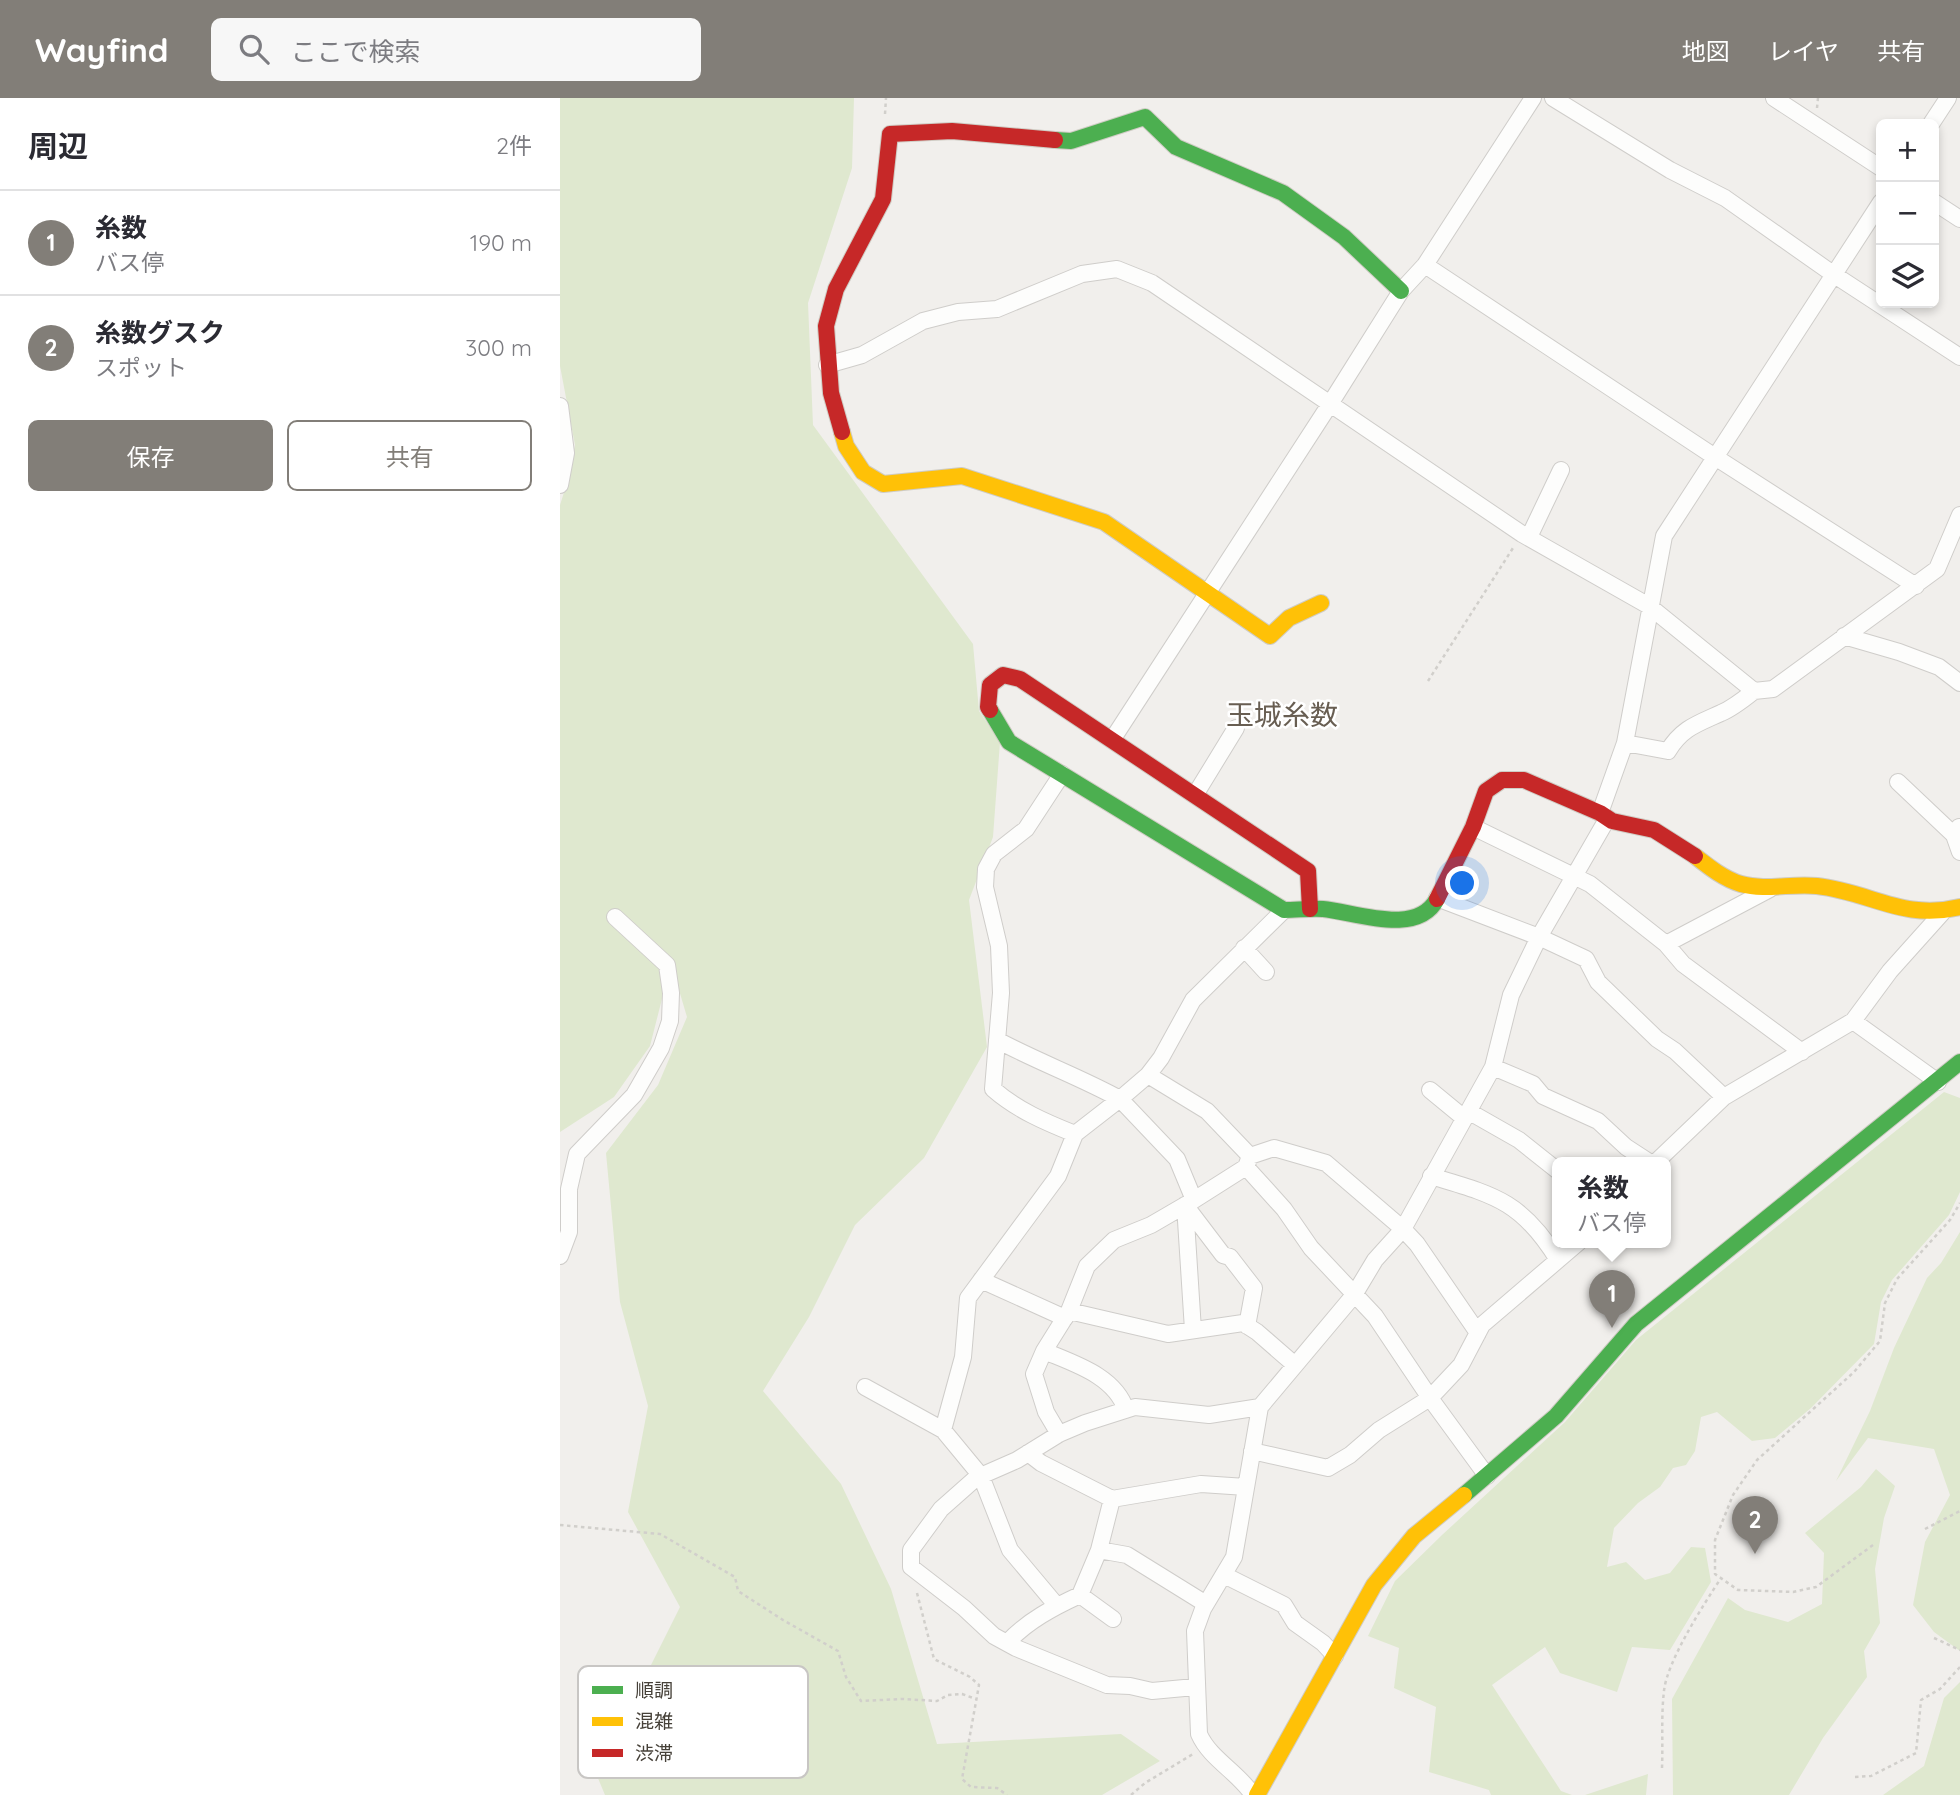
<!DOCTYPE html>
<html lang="ja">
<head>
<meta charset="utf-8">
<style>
	:root { --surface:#fff; --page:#f7f7f7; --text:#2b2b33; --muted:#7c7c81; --line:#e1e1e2; --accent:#827e78 }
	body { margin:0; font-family:Quicksand,"Noto Sans JP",sans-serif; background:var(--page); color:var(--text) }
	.controls { position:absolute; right:21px; top:21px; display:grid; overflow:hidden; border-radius:10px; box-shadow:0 4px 10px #0003 }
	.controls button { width:63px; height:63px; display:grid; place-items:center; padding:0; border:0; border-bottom:2px solid var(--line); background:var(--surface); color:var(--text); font:35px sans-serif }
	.you { position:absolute; left:903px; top:786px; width:24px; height:24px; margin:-18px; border:5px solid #fff; border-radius:50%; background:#1a73e8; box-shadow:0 0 0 10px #1a73e833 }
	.badge { display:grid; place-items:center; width:46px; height:46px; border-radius:50%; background:var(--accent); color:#fff; font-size:23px; font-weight:700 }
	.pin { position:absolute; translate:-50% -58px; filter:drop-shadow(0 2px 4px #0008) }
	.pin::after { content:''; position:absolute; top:37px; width:24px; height:21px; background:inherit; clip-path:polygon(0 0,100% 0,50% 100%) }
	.popup { position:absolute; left:992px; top:1059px; width:119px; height:91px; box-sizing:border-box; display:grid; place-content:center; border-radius:10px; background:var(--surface); filter:drop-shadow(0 2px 5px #0005); font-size:23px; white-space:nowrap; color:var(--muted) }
	.popup b { font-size:26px; color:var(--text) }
	.popup::after { content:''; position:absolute; left:50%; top:100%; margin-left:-14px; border:14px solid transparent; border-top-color:var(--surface) }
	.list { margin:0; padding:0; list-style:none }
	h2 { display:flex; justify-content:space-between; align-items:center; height:91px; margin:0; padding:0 28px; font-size:30px }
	h2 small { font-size:23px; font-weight:400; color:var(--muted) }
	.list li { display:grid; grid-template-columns:46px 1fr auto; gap:21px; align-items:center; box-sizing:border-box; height:105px; padding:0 28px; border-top:2px solid var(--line) }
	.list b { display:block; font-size:26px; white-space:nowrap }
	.list p { margin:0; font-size:23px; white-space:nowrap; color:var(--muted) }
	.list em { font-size:23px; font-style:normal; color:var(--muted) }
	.actions { display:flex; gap:14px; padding:21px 28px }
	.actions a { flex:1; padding:16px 0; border:2px solid var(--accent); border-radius:10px; text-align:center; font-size:24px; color:var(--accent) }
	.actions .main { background:var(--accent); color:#fff }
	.icon { flex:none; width:38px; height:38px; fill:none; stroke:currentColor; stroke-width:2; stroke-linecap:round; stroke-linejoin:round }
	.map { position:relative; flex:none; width:1400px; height:1697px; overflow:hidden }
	header { display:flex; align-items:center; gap:42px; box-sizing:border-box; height:98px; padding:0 35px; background:var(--accent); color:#fff }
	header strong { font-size:33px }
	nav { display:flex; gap:38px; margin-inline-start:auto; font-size:24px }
	.search { width:490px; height:63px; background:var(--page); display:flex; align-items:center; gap:18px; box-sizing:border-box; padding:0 24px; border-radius:10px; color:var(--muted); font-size:26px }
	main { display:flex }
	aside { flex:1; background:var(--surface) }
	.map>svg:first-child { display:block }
</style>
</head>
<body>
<header>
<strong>Wayfind</strong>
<div class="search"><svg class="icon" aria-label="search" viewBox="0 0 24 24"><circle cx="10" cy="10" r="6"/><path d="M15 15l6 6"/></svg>ここで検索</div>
<nav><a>地図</a><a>レイヤ</a><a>共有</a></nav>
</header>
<main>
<aside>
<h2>周辺<small>2件</small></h2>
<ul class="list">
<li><span class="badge">1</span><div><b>糸数</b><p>バス停</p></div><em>190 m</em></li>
<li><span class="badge">2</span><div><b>糸数グスク</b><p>スポット</p></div><em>300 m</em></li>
</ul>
<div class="actions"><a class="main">保存</a><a>共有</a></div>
</aside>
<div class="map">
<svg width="1400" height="1697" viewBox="0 0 1400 1697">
	<rect width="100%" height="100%" fill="#f1efec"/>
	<!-- green -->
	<path fill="#dfe8cf" d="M0,0H294L292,70L248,205L253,327L413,546L419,613L440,644L433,739L409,802L427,949L364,1060L295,1127L249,1219L203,1293L281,1386L331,1491L377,1646L561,1636L600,1663L542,1697H45L35,1673L66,1617L120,1509L68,1414L88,1308L60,1204L46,1055L98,987L127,919L111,865L102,871L104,893L90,948L54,999L0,1034V407L8,382L15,347L0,268Z
		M1384,994L1400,1000V1094L1389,1117L1332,1182L1321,1204L1314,1246L1251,1310L1215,1340L1192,1343L1157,1314L1141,1319L1135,1353L1126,1367L1113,1370L1100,1389L1078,1405L1054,1430L1047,1469L1066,1464L1085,1482L1110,1475L1131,1449L1145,1450L1151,1484L1110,1552L1072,1549L1057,1594L1000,1575L985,1549L932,1587L1001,1693L1012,1697H931L929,1692L869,1674L876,1609L834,1590L839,1550L808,1538L835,1483L882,1437L1005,1324L1076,1242Z
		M1400,1134V1553L1374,1534L1353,1507L1365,1444L1390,1397L1374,1351L1308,1340L1276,1383L1310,1313L1334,1250L1367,1180L1381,1165Z
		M1316,1371L1335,1388L1324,1420L1315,1471L1320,1525L1304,1553L1307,1579L1263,1640L1229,1697H1113L1112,1601L1168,1500L1185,1512L1228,1524L1262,1506L1264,1455L1245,1435L1301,1389Z
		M1400,1584V1697H1323L1364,1668L1384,1600Z
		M1088,1676L1086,1697H1025Z"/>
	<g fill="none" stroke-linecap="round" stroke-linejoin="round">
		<defs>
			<path id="street" d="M993,0L1110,72L1165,100L1273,176L1400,259
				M1214,0L1321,70
				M1371,26L1388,0
				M1374,104L1400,121
				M865,167L1155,359L1356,488
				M267,267L302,257L363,223L398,214L437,211L522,176L557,171L592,185L962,436L1089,508L1194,593L1213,591L1377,471L1400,417
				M0,308L6,355L0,387
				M969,439L1001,372
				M1284,538L1339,554L1379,569L1400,585
				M552,642L770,306L841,193L865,167L973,0
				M1065,645L1108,653C1122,630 1137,626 1161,615C1173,610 1184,601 1194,593
				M502,676L466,731L434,756L426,771L425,789L439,848L441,895L433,991C457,1012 485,1024 515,1036
				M1338,684L1394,737
				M635,697L676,630
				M1040,715L1065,645L1104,438L1321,104
				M913,729L1030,786L1106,846L1123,866L1242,954
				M1399,729L1394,737L1400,754
				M877,800L979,839L1026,861L1038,884L1097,941L1115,953L1164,999
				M1106,846L1210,791
				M684,850L706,874
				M1293,923L1378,984
				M933,969L973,986L983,998L1038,1023L1066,1049L1089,1064
				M588,977L647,1013L690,1058
				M870,992L904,1020
				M908,1013L959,1042L998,1073
				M690,1058L686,1069L634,1102L617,1061L560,1001L588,977L601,960L633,902L724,812
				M690,1058L714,1050L766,1065L843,1131L857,1146L918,1235
				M1096,1064L1164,999L1293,923L1330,873L1382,815
				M686,1069L724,1111L751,1150L815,1218L870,1300L901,1267L922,1227L1019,1144
				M871,1078C934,1097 962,1103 998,1162
				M625,1107L663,1157L670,1159L694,1190L687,1228
				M625,1107L633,1232
				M0,1158L9,1134V1091L17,1056L74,997L101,950L110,923L111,895L107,867L55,819
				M421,1182L505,1220
				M509,1213L608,1236L683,1225L697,1234L735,1267
				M484,1253C515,1266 555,1278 566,1312
				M305,1289L383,1332L421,1378L450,1452L497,1508
				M383,1332L403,1259L408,1200L498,1078L515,1036L560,1001C520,979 478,964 437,942
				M499,1336L486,1314L474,1276L484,1253L509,1213L527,1168L554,1142L591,1127L634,1102
				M692,1353L768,1370L790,1357L819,1332L870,1300L927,1378
				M468,1355L481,1365L552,1401L641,1386L686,1389
				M539,1452L567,1457L646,1506
				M664,1477L724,1507L735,1525L763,1545L775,1558
				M520,1497L553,1521
				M447,1545C467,1523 494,1509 520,1497L539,1452L552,1401
				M635,1589L592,1593L570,1588L547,1587L456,1550L434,1538L404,1510L351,1469V1452L381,1411L416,1380L457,1362L499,1336L525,1325L575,1309L649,1317L700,1309
				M693,1697C678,1674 650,1661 639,1636L635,1533L643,1511L674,1459L700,1309L794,1197L815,1162L843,1131L933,969L951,897L979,839L1046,723"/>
			<path id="fast" d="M495,42L511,43L585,19L616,49L723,95L784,139L841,193
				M430,612L449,644L724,812C737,812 750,810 763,811C795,814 857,839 877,801
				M904,1397L996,1318L1076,1226L1400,964"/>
			<path id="slow" d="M282,334L286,348L303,374L323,386L402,378L544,424L710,538L729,520L761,505
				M1135,758C1149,769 1164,781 1181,786C1206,793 1232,785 1257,788C1311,794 1343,823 1400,809
				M697,1697L814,1487L854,1438L904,1397"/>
			<path id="jam" d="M282,334L271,295L266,228L276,191L323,101L330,36L392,33L495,42
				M430,612L428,609L430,587L443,577L460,581L748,773L750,811
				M877,801L913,729L926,693L942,682H964L1040,715L1052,723L1094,732L1135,758"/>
		</defs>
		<!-- street casing -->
		<use href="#street" stroke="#cfcdca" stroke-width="18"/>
		<!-- fast casing -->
		<use href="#fast" stroke="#cfccc4" stroke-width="18"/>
		<!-- slow casing -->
		<use href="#slow" stroke="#cfccc4" stroke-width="18"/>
		<!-- jam casing -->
		<use href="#jam" stroke="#cfccc4" stroke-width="18"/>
		<!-- path -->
		<path stroke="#d1cfcb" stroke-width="2.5" stroke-dasharray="3.5 3.5" stroke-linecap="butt" d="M1257,10L1258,0
			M325,16L326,0
			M868,583L953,450
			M0,1427L100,1436L175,1479L178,1493L223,1522L278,1553L286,1579L301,1603L342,1601L377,1603L388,1597L402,1596L416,1601
			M1365,1431L1400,1413
			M1313,1447L1256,1489L1233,1494L1178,1492L1155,1476V1442L1173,1397L1197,1362L1294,1274L1320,1243L1325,1205L1337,1181L1390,1122L1400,1105
			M357,1495L374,1561L410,1579L419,1587L402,1681L411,1689L437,1690L447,1697
			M1374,1540L1400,1552
			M1102,1670C1103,1644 1101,1618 1104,1593C1107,1563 1144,1506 1161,1480
			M1295,1679L1311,1678L1356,1655L1361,1602L1380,1591L1400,1569
			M571,1697L585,1685L633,1656"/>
		<!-- street -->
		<use href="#street" stroke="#fdfdfc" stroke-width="16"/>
		<!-- fast -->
		<use href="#fast" stroke="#4caf50" stroke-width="16"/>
		<!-- slow -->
		<use href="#slow" stroke="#ffc107" stroke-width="16"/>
		<!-- jam -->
		<use href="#jam" stroke="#c62828" stroke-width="16"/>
	</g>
	<g text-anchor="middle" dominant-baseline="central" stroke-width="5" stroke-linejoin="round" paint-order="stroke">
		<!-- quarter labels -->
		<g font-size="28" fill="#685e52" stroke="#fff">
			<text x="722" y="616">玉城糸数</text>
		</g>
	</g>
	<!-- legend -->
	<rect x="18" y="1568" width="230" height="112" rx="10" fill="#fff" stroke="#c8c6c4" stroke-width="2"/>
	<rect x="32" y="1588" width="31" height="8" fill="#4caf50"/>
	<rect x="32" y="1619" width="31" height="9" fill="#ffc107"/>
	<rect x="32" y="1651" width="31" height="8" fill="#c62828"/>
	<g font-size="19" fill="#464139">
		<text x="75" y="1599">順調</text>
		<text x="75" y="1630">混雑</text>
		<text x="75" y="1662">渋滞</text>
	</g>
</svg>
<div class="controls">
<button>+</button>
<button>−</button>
<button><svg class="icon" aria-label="layers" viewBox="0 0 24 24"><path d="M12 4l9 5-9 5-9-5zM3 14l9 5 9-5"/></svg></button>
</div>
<div class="you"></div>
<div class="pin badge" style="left:1052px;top:1230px">1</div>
<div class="popup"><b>糸数</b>バス停</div>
<div class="pin badge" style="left:1195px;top:1456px">2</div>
</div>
</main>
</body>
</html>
